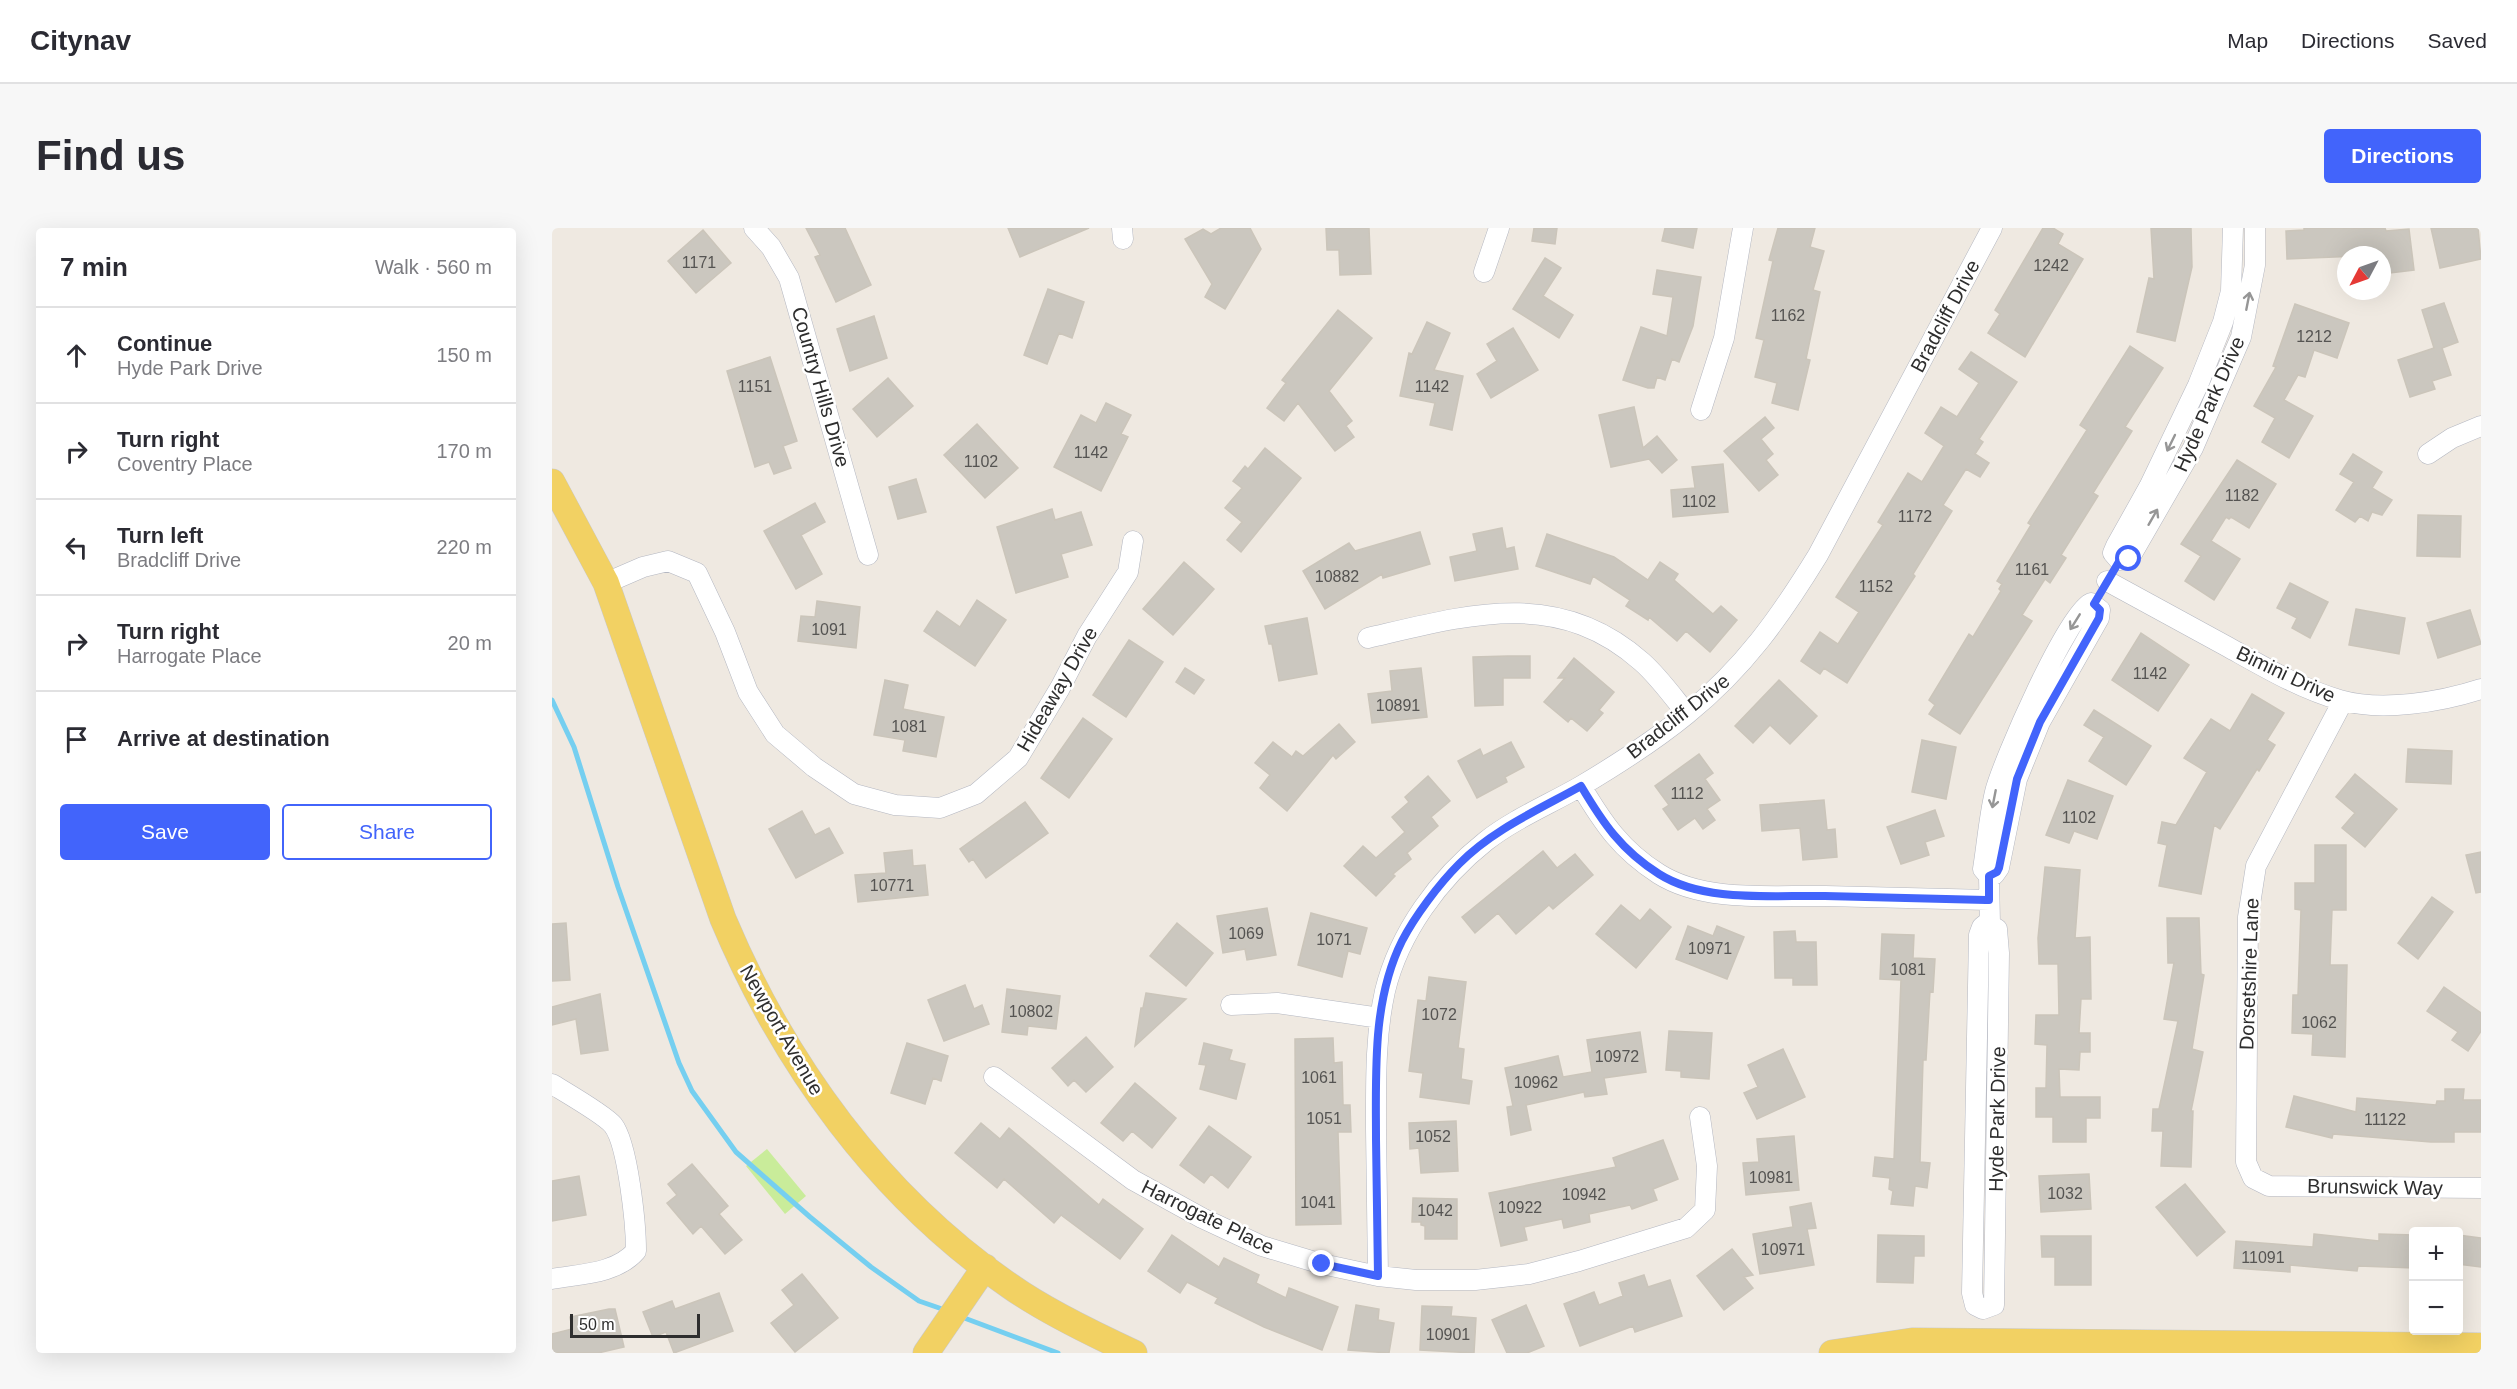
<!DOCTYPE html>
<html lang="en">
<head>
<meta charset="utf-8">
<style>
	:root { --surface:#fff; --page:#f7f7f7; --text:#2b2b33; --muted:#7c7c81; --line:#e1e1e2; --accent:#4264fb }
	body { margin:0; font-family:Helvetica,sans-serif; background:var(--page); color:var(--text) }
	.controls { position:absolute; right:18px; bottom:18px; display:grid; overflow:hidden; border-radius:6px; box-shadow:0 6px 24px #0002 }
	.controls button { width:54px; height:54px; display:grid; place-items:center; padding:0; border:0; border-bottom:2px solid var(--line); background:var(--surface); color:var(--text); font:30px sans-serif }
	.compass { position:absolute; left:1785px; top:18px; width:54px; height:54px; border-radius:50%; background:var(--surface); box-shadow:0 6px 24px #0002; rotate:229deg }
	.scale { position:absolute; left:18px; bottom:15px; width:130px; box-sizing:border-box; padding-left:6px; border:3px solid #2e2e2e; border-top:0; font-size:16px; line-height:21px; white-space:nowrap; color:#2e2e2e; -webkit-text-stroke:4px #fff; paint-order:stroke }
	.stop { position:absolute; width:18px; height:18px; margin:-14px; border:4px solid #4264fb; border-radius:50%; background:#fff }
	.stop.end { background:#4264fb; border-color:#fff; box-shadow:0 2px 6px #0008 }
	.list { margin:0; padding:0; list-style:none }
	h2 { display:flex; justify-content:space-between; align-items:center; height:78px; margin:0; padding:0 24px; font-size:26px }
	h2 small { font-size:20px; font-weight:400; color:var(--muted) }
	.list li { display:grid; grid-template-columns:39px 1fr auto; gap:18px; align-items:center; box-sizing:border-box; height:96px; padding:0 24px; border-top:2px solid var(--line) }
	.list b { display:block; font-size:22px; white-space:nowrap }
	.list p { margin:0; font-size:20px; white-space:nowrap; color:var(--muted) }
	.list em { font-size:20px; font-style:normal; color:var(--muted) }
	.actions { display:flex; gap:12px; padding:18px 24px }
	.actions a { flex:1; padding:14px 0; border:2px solid var(--accent); border-radius:6px; text-align:center; font-size:21px; color:var(--accent) }
	.actions .main { background:var(--accent); color:#fff }
	.icon { flex:none; width:33px; height:33px; fill:none; stroke:currentColor; stroke-width:2; stroke-linecap:round; stroke-linejoin:round }
	.map { position:relative; flex:none; width:1929px; height:1125px; overflow:hidden; border-radius:6px }
	header { display:flex; align-items:center; gap:36px; box-sizing:border-box; height:84px; padding:0 30px; background:var(--surface); border-bottom:2px solid var(--line) }
	header strong { font-size:28px }
	nav { display:flex; gap:33px; margin-inline-start:auto; font-size:21px }
	.intro { display:flex; align-items:center; justify-content:space-between; box-sizing:border-box; height:144px; padding:0 36px }
	h1 { margin:0; font-size:42px }
	.button { padding:15px 27px; border-radius:6px; background:var(--accent); color:#fff; font-size:21px; font-weight:700 }
	main { display:flex; gap:36px; padding:0 36px }
	aside { flex:1; background:var(--surface); border-radius:6px; box-shadow:0 6px 24px #0002 }
	.map>svg:first-child { display:block }
</style>
</head>
<body>
<header>
<strong>Citynav</strong>
<nav><a>Map</a><a>Directions</a><a>Saved</a></nav>
</header>
<div class="intro"><h1>Find us</h1><a class="button">Directions</a></div>
<main>
<aside>
<h2>7 min<small>Walk · 560 m</small></h2>
<ul class="list">
<li><svg class="icon" aria-label="ahead" viewBox="0 0 24 24"><path d="M12 20V5M6 11l6-6 6 6"/></svg><div><b>Continue</b><p>Hyde Park Drive</p></div><em>150 m</em></li>
<li><svg class="icon" aria-label="right" viewBox="0 0 24 24"><path d="M7 20v-9h11M14 6l5 5-5 5"/></svg><div><b>Turn right</b><p>Coventry Place</p></div><em>170 m</em></li>
<li><svg class="icon" aria-label="left" viewBox="0 0 24 24"><path d="M17 20v-9H6M10 6l-5 5 5 5"/></svg><div><b>Turn left</b><p>Bradcliff Drive</p></div><em>220 m</em></li>
<li><svg class="icon" aria-label="right" viewBox="0 0 24 24"><path d="M7 20v-9h11M14 6l5 5-5 5"/></svg><div><b>Turn right</b><p>Harrogate Place</p></div><em>20 m</em></li>
<li><svg class="icon" aria-label="arrive" viewBox="0 0 24 24"><path d="M6 21V4h12l-3 4 3 4H6"/></svg><div><b>Arrive at destination</b></div></li>
</ul>
<div class="actions"><a class="main">Save</a><a>Share</a></div>
</aside>
<div class="map">
<svg width="1929" height="1125" viewBox="0 0 1929 1125">
	<rect width="100%" height="100%" fill="#efe9e1"/>
	<!-- pitch -->
	<path fill="#c9ec9a" d="M215,921L254,968L233,986L194,938Z"/>
	<g fill="none" stroke-linecap="round" stroke-linejoin="round">
		<!-- stream -->
		<path stroke="#75cff0" stroke-width="5" d="M0,472L22,519L66,659L127,835L140,863L184,924L258,989L319,1039L367,1073L393,1082
			M407,1088L506,1125"/>
	</g>
	<!-- building -->
	<path fill="#cbc7bf" stroke="#cbc5ba" stroke-width="1.5" d="M254,0H293L319,57L284,74L263,29L268,27Z
		M456,0H537L468,29Z
		M669,0H698L709,21L673,81L653,69L660,56L633,11L651,1L659,6Z
		M774,0H817L819,46L788,47L787,22H775Z
		M982,0H1005L1003,16L980,13Z
		M1113,0H1145L1141,20L1110,13Z
		M1226,0H1263L1258,19L1272,23L1261,62L1268,64L1254,131L1258,132L1246,182L1220,175L1225,155L1203,149L1212,112L1204,110L1221,33L1217,32Z
		M1491,0H1501L1511,6L1506,16L1531,31L1473,129L1436,105L1448,86L1443,82Z
		M1599,0H1639L1640,39L1623,113L1585,104L1597,50L1602,51Z
		M1752,0H1833L1834,3L1857,1L1862,42L1830,46V27L1735,31L1734,3L1752,2Z
		M1879,0H1926L1929,31L1888,40Z
		M151,2L179,35L144,65L116,33Z
		M993,30L1009,40L991,68L1021,87L1007,110L961,81Z
		M1105,42L1149,49L1141,98L1127,134L1120,131L1113,152L1105,149L1102,160H1096L1071,152L1089,99L1115,108L1121,69L1101,66Z
		M496,61L532,74L520,110L507,105L495,136L472,127Z
		M1892,75L1906,114L1890,120L1899,147L1880,153L1883,161L1858,169L1846,132L1882,120L1870,82Z
		M1743,76L1797,95L1785,130L1762,122L1753,149L1746,147L1732,172L1761,188L1737,230L1710,214L1723,190L1702,178L1724,139L1721,138Z
		M786,82L820,110L777,163L800,193L794,198L802,209L783,223L746,175L732,193L715,180L734,155L730,152Z
		M322,88L335,130L298,143L285,101Z
		M875,94L898,105L882,142L911,148L900,202L878,197L883,175L848,168L857,125L860,126Z
		M961,100L986,142L939,170L925,146L945,133L935,116Z
		M1578,118L1611,140L1573,199L1580,203L1541,265L1546,268L1509,327L1514,330L1498,355L1493,351L1470,387L1480,393L1408,506L1377,486L1383,477L1377,472L1417,406L1421,409L1449,363L1447,361L1450,356L1445,353L1479,297L1476,295L1535,202L1528,197Z
		M1419,124L1465,154L1427,211L1431,214L1423,226L1437,235L1428,249L1414,241L1391,277L1400,283L1361,346L1363,348L1295,455L1272,440L1268,446L1249,433L1268,404L1286,416L1307,384L1284,369L1331,297L1326,294L1356,245L1370,254L1392,218L1373,205L1389,179L1405,189L1427,155L1407,141Z
		M218,129L245,213L231,218L239,240L222,246L217,234L203,239L175,143Z
		M336,150L361,178L325,209L301,181Z
		M554,175L579,187L569,206L576,209L549,263L502,239L529,187L544,195Z
		M1082,179L1091,220L1105,208L1125,232L1110,245L1097,231L1059,239L1047,187Z
		M1213,189L1222,200L1209,211L1221,226L1214,232L1226,247L1207,263L1172,223Z
		M425,196L466,240L433,270L392,227Z
		M713,220L749,250L689,324L675,312L690,294L673,280L690,260L681,253L693,238L696,241Z
		M1801,226L1830,244L1820,260L1840,272L1830,287L1820,284L1816,293L1808,288L1803,294L1784,282L1802,254L1788,246Z
		M1685,232L1724,256L1697,300L1679,289L1677,291L1674,289L1659,313L1688,331L1662,372L1633,353L1649,328L1629,316Z
		M1171,236L1176,284L1121,289L1119,262L1143,260L1140,239Z
		M364,251L374,284L346,291L337,259Z
		M263,275L273,294L249,307L270,346L244,361L212,303Z
		M500,281L503,292L529,284L540,317L509,326L516,349L464,365L445,299Z
		M1866,287L1909,288L1908,329L1865,328Z
		M950,300L954,321L962,319L966,341L903,353L898,329L925,323L921,306Z
		M868,304L878,336L831,350L830,346L773,381L751,343L797,315L803,323Z
		M995,306L1062,329L1096,352L1108,334L1126,346L1122,352L1161,386L1169,378L1185,392L1158,424L1134,403L1125,413L1097,389L1096,392L1074,378L1078,372L1041,348L1038,356L984,338Z
		M632,334L662,361L621,407L591,381Z
		M1738,355L1776,374L1758,410L1740,400L1745,390L1725,380Z
		M425,372L454,392L423,438L372,403L385,383L408,399Z
		M265,373L308,379L304,420L246,413L249,388L263,389Z
		M1804,381L1853,390L1847,426L1797,417Z
		M1918,382L1929,416L1886,430L1875,395Z
		M755,390L765,446L727,453L720,416H717L713,398Z
		M1589,405L1637,437L1606,483L1560,452Z
		M577,412L611,434L574,489L541,467Z
		M956,428H978V450H951V477L923,478L921,429Z
		M1022,430L1062,464L1047,482L1051,485L1035,503L1019,490L1016,494L992,474L1013,450H1006Z
		M633,440L652,452L642,466L624,454Z
		M869,440L875,489L820,495L816,466L840,463L838,443Z
		M333,452L356,457L351,481L392,489L384,529L351,523L353,512L322,507Z
		M1227,452L1265,488L1238,516L1218,497L1201,515L1183,498Z
		M1700,466L1732,485L1715,512L1723,517L1707,543L1705,541L1668,601L1662,597L1649,666L1607,658L1615,617L1606,615L1610,594L1624,597L1655,544L1632,530L1659,491L1678,503Z
		M1542,482L1599,518L1574,557L1537,533L1552,509L1532,497Z
		M531,490L560,511L517,570L489,550Z
		M787,496L803,514L784,531L781,527L735,583L708,560L718,547L703,535L721,514L740,529L744,523L751,528Z
		M1370,512L1404,519L1394,571L1360,564Z
		M959,514L972,539L953,549L955,554L925,570L906,533L928,521L931,528Z
		M1856,521L1900,523L1899,556L1854,554Z
		M1147,526L1161,545L1153,551L1168,572L1155,581L1163,592L1151,601L1143,590L1126,602L1111,581L1117,577L1103,558Z
		M1803,546L1845,581L1813,619L1790,600L1803,585L1784,569Z
		M876,548L898,573L879,589L886,598L855,625L859,631L841,646L843,648L824,668L792,638L811,618L824,630L853,604L840,589L857,574L853,569Z
		M1516,552L1561,568L1545,611L1522,603L1517,615L1494,607Z
		M1272,572L1275,602L1283,601L1285,629L1251,632L1248,600L1210,603L1208,577Z
		M473,574L496,605L434,650L421,631L417,634L408,621Z
		M1383,582L1392,608L1373,614L1377,627L1349,636L1335,599Z
		M250,583L263,607L277,600L291,625L244,650L217,601Z
		M1763,617H1794V682H1780L1778,737H1795L1793,829L1760,827L1761,806L1740,805L1741,767H1746L1749,682L1743,681V655H1763Z
		M360,622L361,638L373,637L376,667L306,674L303,647L334,645L332,625Z
		M991,623L1005,640L1023,626L1041,647L1001,681L997,677L964,706L946,685L923,705L910,689Z
		M1929,624V664L1924,665L1914,627Z
		M1493,639L1528,642L1523,710L1538,709L1539,771H1529L1527,805H1538V824H1528L1527,842L1507,841L1508,869H1548V890H1534V914H1501V889H1484V860H1494L1495,817L1483,816L1484,787H1507L1506,736H1487L1486,710Z
		M1880,669L1901,684L1866,731L1846,715Z
		M1069,677L1088,693L1098,681L1119,699L1084,740L1044,706Z
		M715,680L724,727L695,732L693,721L671,725L665,688Z
		M759,685L815,700L808,726L796,723L790,749L746,737Z
		M1615,690H1647L1649,746L1652,747L1640,821L1651,824L1639,883H1641L1639,939L1609,938L1611,903H1600L1601,881H1607L1626,793L1612,791L1622,735H1616Z
		M14,695L18,752L0,753V696Z
		M625,695L661,725L634,758L598,728Z
		M1136,698L1161,708L1165,698L1192,709L1175,751L1124,731Z
		M1243,703L1244,714H1264L1265,757H1241V750H1223L1222,704Z
		M1330,706L1362,707L1361,730L1383,731L1381,764L1378,763L1374,832H1371L1368,934L1378,935L1375,960L1363,958L1361,978L1339,976L1341,963L1337,961L1338,950L1321,948L1323,929L1342,931L1349,752L1328,751Z
		M877,749L914,754L906,820L912,821L909,851L920,853L917,876L868,869L871,845L857,843L866,772L874,773Z
		M413,757L422,781L430,777L437,796L392,813L376,772Z
		M1892,759L1929,785V803L1916,823L1900,812L1906,804L1875,783Z
		M455,761L508,768L504,801L476,798L475,807L450,804Z
		M594,765L634,771L583,818L589,780H591Z
		M48,766L56,822L29,826L24,791L0,797V779Z
		M1117,803L1160,805L1157,851L1129,849V843L1114,842Z
		M1088,804L1094,844L1052,850L1055,866L1033,869L1032,864L974,877L979,902L959,907L955,879L961,878L953,840L1006,828L1011,849L1040,844L1035,812Z
		M534,809L561,839L534,864L522,852L516,858L500,840Z
		M781,810L782,835L790,834L791,877H798L799,904H786L789,996L744,997L743,811Z
		M355,815L396,828L389,853L381,850L373,876L339,865Z
		M652,815L680,822L677,832L693,836L684,871L648,861L654,837L647,836Z
		M1231,821L1253,869L1205,891L1192,865L1206,859L1196,837Z
		M583,855L624,890L600,920L580,903L571,913L549,895Z
		M1893,861H1912L1911,872H1929V904H1902V914H1879L1781,906L1780,910L1734,899L1742,868L1804,884L1805,870L1884,877L1885,873H1893Z
		M904,893L906,943L869,945L867,920L858,921L857,895Z
		M429,895L448,911L457,900L547,977L551,971L591,1001L568,1031L509,987L502,995L452,951L445,960L403,925Z
		M657,898L699,929L676,960L659,946L652,955L628,937Z
		M1242,908L1247,962L1194,967L1191,935L1207,934L1205,911Z
		M1111,912L1126,951L1101,961L1105,972L1080,981L1078,977L1037,986L1038,994L1012,1000L1010,991L972,999L975,1012L949,1018L937,965L1064,939L1061,930Z
		M140,936L176,978L167,986L190,1012L173,1026L149,998L141,1006L115,975L125,967L116,956Z
		M1537,946L1539,981L1489,984L1487,948Z
		M27,948L34,987L0,993V953Z
		M1633,956L1673,1004L1645,1028L1604,979Z
		M861,970L905,971V1011H873V998L869,997V994H860Z
		M1259,975L1264,1000L1255,1001L1262,1037L1208,1046L1201,1006L1241,999L1238,979Z
		M1762,1006L1827,1013V1006L1862,1007V1040L1806,1038L1805,1043L1738,1037V1044L1682,1040L1684,1013L1761,1019Z
		M620,1007L667,1039L672,1030L707,1047L704,1055L734,1070L737,1060L786,1079L770,1122L712,1099L663,1075L666,1070L635,1054L628,1065L596,1043Z
		M1326,1007L1372,1008V1028H1362L1361,1055L1325,1054Z
		M1906,1007L1929,1010V1039L1906,1036Z
		M1489,1008H1539V1057H1503V1029H1490Z
		M1180,1021L1201,1047L1192,1049L1201,1060L1172,1082L1145,1048Z
		M250,1046L286,1090L243,1124L219,1095L242,1077L230,1062Z
		M1092,1047L1096,1059L1118,1052L1130,1088L1083,1104L1081,1098L1028,1118L1012,1076L1042,1064L1047,1077L1071,1068L1067,1055Z
		M167,1065L181,1103L122,1125L114,1104L101,1109L91,1084L120,1073L123,1081Z
		M804,1077L827,1081L826,1092L842,1095L837,1125L796,1122Z
		M974,1077L992,1118L975,1125H955L940,1092Z
		M870,1078L900,1079L899,1088L924,1090L922,1125L868,1122Z
		M57,1081H63L72,1119L46,1125H0V1106L20,1101L18,1089Z"/>
	<g fill="none" stroke-linecap="round" stroke-linejoin="round">
		<defs>
			<path id="minor" d="M202,0L219,19L237,50L316,327
				M570,0L571,11
				M1681,0L1679,63L1671,94L1646,157L1597,259L1564,318L1561,325L1567,332L1577,331L1641,220L1689,109L1703,37V0
				M932,44L947,0
				M1149,182L1172,110L1191,0
				M1876,226L1900,210L1929,198
				M1555,353C1595,375 1636,397 1676,419C1712,439 1749,461 1788,472C1830,484 1889,474 1929,461
				M54,355L91,339L116,333L145,345L173,404L196,464L223,506L262,539L302,566L343,577L388,580L424,566L466,530L508,460L535,408L576,344L581,313
				M816,410C915,387 1006,359 1090,434C1107,449 1121,469 1135,486
				M1791,473L1704,638L1696,689L1694,934L1701,950L1717,958L1929,960
				M1029,558C1051,595 1069,622 1107,646C1153,675 1220,667 1273,668C1328,669 1382,671 1437,672
				M1437,648L1442,647L1447,640L1465,551L1488,494L1547,390L1548,382L1539,375C1516,384 1450,535 1443,564C1437,589 1435,616 1431,641L1437,648L1438,696
				M1435,695L1445,701L1447,725L1442,1077L1431,1081L1423,1077L1420,1065L1427,707L1430,699Z
				M679,777L725,775L828,790
				M442,849L581,952L650,990L710,1018L770,1036L826,1048L864,1052H923L977,1046L1027,1033L1134,1000L1153,982L1155,938L1148,889
				M0,856C13,864 53,887 61,897C76,916 84,997 84,1023C64,1046 28,1046 0,1051
				M826,1048C825,999 825,950 824,901C824,855 823,808 833,763C847,705 887,650 934,613C962,591 998,576 1029,558C1066,536 1102,513 1135,486C1192,440 1228,389 1266,327L1440,0"/>
			<path id="major" d="M0,254L54,355L171,691C232,836 327,968 458,1058C493,1083 543,1107 582,1125
				M374,1125L433,1039
				M1280,1125L1360,1113L1929,1118"/>
		</defs>
		<!-- minor casing -->
		<use href="#minor" stroke="#b4b7c1" stroke-width="21"/>
		<!-- major casing -->
		<use href="#major" stroke="#c9c9c9" stroke-width="27"/>
		<!-- minor -->
		<use href="#minor" stroke="#fff" stroke-width="20"/>
		<!-- major -->
		<use href="#major" stroke="#f2d163" stroke-width="26"/>
	</g>
	<!-- one-way arrows -->
	<defs><path id="oneway-shaft" d="M-6 0H5M1.5-3L5.5 0L1.5 3" fill="none" stroke-width="1.6" stroke-linecap="round" stroke-linejoin="round" transform="scale(1.5)"/></defs>
	<g stroke="#969696">
		<use href="#oneway-shaft" transform="translate(1696 73) rotate(-79)"/>
		<use href="#oneway-shaft" transform="translate(1619 215) rotate(116)"/>
		<use href="#oneway-shaft" transform="translate(1601 289) rotate(-60)"/>
		<use href="#oneway-shaft" transform="translate(1523 394) rotate(122)"/>
		<use href="#oneway-shaft" transform="translate(1442 571) rotate(101)"/>
	</g>
	<g fill="none" stroke-linecap="round" stroke-linejoin="round">
		<!-- route -->
		<path stroke="#4264fb" stroke-width="8" d="M770,1036L826,1048C825,1002 825,956 824,911C824,845 820,773 850,713C863,688 887,656 907,636C940,602 988,581 1029,558C1051,595 1069,622 1107,646C1153,675 1220,667 1273,668C1327,669 1382,671 1437,672V648L1445,644L1447,640L1465,551L1488,494L1547,390L1548,382L1542,376L1568,332L1577,331"/>
	</g>
	<g text-anchor="middle" dominant-baseline="central" stroke-width="5" stroke-linejoin="round" paint-order="stroke">
		<!-- number labels -->
		<g font-size="16" fill="#555452">
			<text x="147" y="34">1171</text>
			<text x="1499" y="37">1242</text>
			<text x="1236" y="87">1162</text>
			<text x="1762" y="108">1212</text>
			<text x="203" y="158">1151</text>
			<text x="880" y="158">1142</text>
			<text x="539" y="224">1142</text>
			<text x="429" y="233">1102</text>
			<text x="1690" y="267">1182</text>
			<text x="1147" y="273">1102</text>
			<text x="1363" y="288">1172</text>
			<text x="1480" y="341">1161</text>
			<text x="785" y="348">10882</text>
			<text x="1324" y="358">1152</text>
			<text x="277" y="401">1091</text>
			<text x="1598" y="445">1142</text>
			<text x="846" y="477">10891</text>
			<text x="357" y="498">1081</text>
			<text x="1135" y="565">1112</text>
			<text x="1527" y="589">1102</text>
			<text x="340" y="657">10771</text>
			<text x="694" y="705">1069</text>
			<text x="782" y="711">1071</text>
			<text x="1158" y="720">10971</text>
			<text x="1356" y="741">1081</text>
			<text x="479" y="783">10802</text>
			<text x="887" y="786">1072</text>
			<text x="1767" y="794">1062</text>
			<text x="1065" y="828">10972</text>
			<text x="767" y="849">1061</text>
			<text x="984" y="854">10962</text>
			<text x="772" y="890">1051</text>
			<text x="1833" y="891">11122</text>
			<text x="881" y="908">1052</text>
			<text x="1219" y="949">10981</text>
			<text x="1513" y="965">1032</text>
			<text x="1032" y="966">10942</text>
			<text x="766" y="974">1041</text>
			<text x="968" y="979">10922</text>
			<text x="883" y="982">1042</text>
			<text x="1231" y="1021">10971</text>
			<text x="1711" y="1029">11091</text>
			<text x="896" y="1106">10901</text>
		</g>
		<!-- street labels -->
		<g font-size="20" fill="#2e2e2e" stroke="#fff">
			<text transform="translate(1393 88) rotate(-62)">Bradcliff Drive</text>
			<text transform="translate(269 159) rotate(74)">Country Hills Drive</text>
			<text transform="translate(1657 176) rotate(-66)">Hyde Park Drive</text>
			<text transform="translate(1734 446) rotate(25)">Bimini Drive</text>
			<text transform="translate(505 461) rotate(-60)">Hideaway Drive</text>
			<text transform="translate(1126 488) rotate(-38)">Bradcliff Drive</text>
			<text transform="translate(1697 746) rotate(-88)">Dorsetshire Lane</text>
			<text transform="translate(230 802) rotate(60)">Newport Avenue</text>
			<text transform="translate(1445 891) rotate(-89)">Hyde Park Drive</text>
			<text transform="translate(1823 959) rotate(1)">Brunswick Way</text>
			<text transform="translate(656 989) rotate(26)">Harrogate Place</text>
		</g>
	</g>
</svg>
<div class="controls">
<button>+</button>
<button>−</button>
</div>
<svg class="compass" viewBox="-18 -18 36 36"><path d="M0-13l5 13h-10z" fill="#e53935"/><path d="M0 13l5-13h-10z" fill="#7c7c81"/></svg>
<div class="scale">50 m</div>
<div class="stop" style="left:1577px;top:331px"></div>
<div class="stop end" style="left:770px;top:1036px"></div>
</div>
</main>
</body>
</html>
